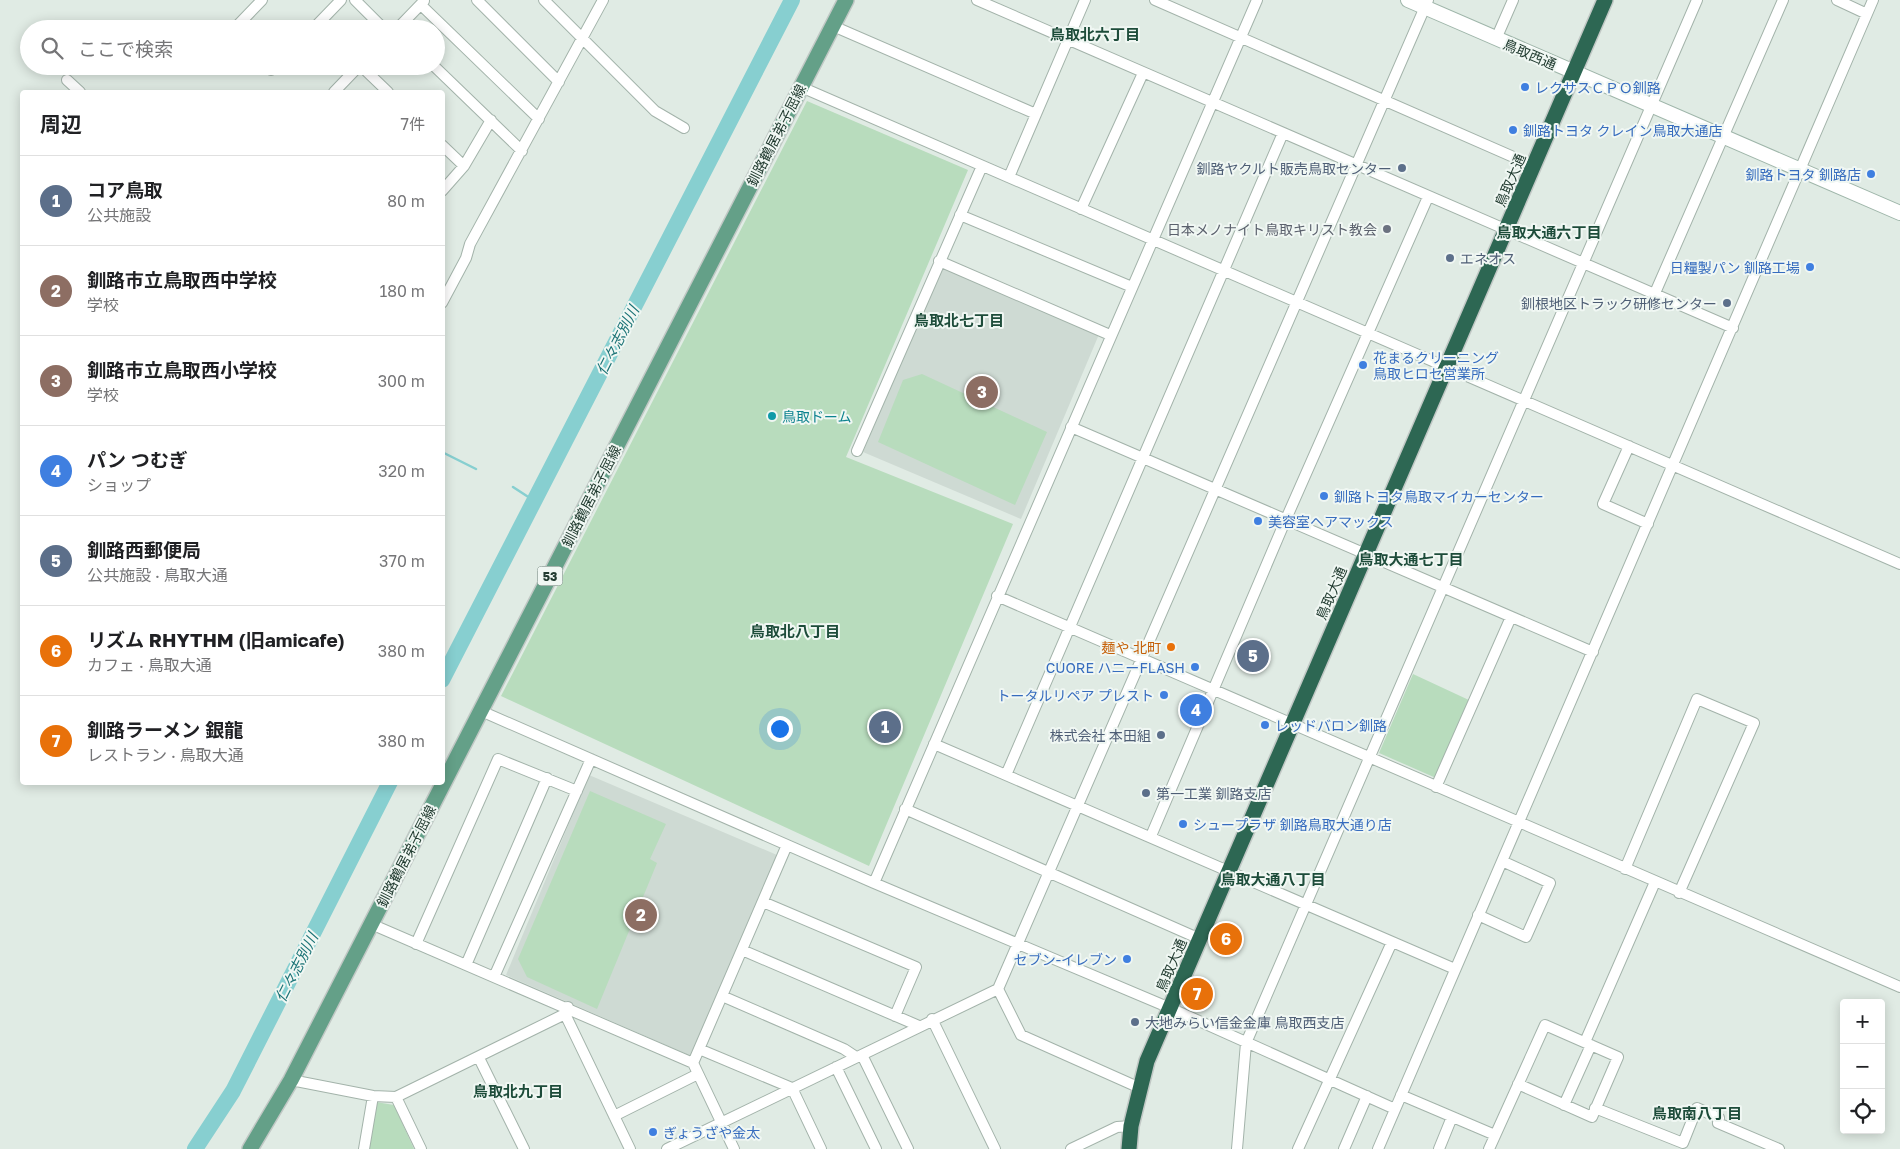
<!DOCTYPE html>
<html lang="ja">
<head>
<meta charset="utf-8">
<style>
	:root { --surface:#fff; --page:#f6f6f6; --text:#202124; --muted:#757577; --line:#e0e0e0; --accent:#d93025 }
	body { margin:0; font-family:"Golos Text","Noto Sans JP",sans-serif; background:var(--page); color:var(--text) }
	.controls { position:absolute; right:15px; bottom:15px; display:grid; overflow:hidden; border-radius:5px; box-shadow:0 2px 12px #0003 }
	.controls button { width:45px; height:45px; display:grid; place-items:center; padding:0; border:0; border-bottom:1px solid var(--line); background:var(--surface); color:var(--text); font:25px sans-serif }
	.you { position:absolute; left:779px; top:728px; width:18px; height:18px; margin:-12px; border:4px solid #fff; border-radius:50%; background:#1a73e8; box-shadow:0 0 0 8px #1a73e833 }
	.badge { display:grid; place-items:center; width:32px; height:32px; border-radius:50%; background:var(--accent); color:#fff; font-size:16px; font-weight:700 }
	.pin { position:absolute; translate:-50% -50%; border:2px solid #fff; box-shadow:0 1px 5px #0006 }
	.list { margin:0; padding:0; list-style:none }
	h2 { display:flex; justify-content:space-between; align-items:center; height:65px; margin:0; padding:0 20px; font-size:21px }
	h2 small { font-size:16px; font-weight:400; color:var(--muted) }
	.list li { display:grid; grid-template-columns:32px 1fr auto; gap:15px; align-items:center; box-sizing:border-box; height:90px; padding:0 20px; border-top:1px solid var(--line) }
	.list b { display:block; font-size:19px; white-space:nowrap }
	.list p { margin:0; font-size:16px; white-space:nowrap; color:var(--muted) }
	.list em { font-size:16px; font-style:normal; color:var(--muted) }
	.icon { flex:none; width:28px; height:28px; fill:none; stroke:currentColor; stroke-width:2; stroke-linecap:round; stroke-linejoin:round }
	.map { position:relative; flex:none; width:1900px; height:1149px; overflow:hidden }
	.search { position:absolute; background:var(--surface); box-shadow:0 2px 12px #0003; left:20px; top:20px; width:425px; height:55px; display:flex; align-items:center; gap:12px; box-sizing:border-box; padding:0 18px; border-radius:28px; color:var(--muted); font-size:19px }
	.panel { position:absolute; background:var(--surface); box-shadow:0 2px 12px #0003; left:20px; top:90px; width:425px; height:695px; border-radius:5px }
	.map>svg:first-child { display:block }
</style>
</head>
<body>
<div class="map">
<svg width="1900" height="1149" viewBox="0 0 1900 1149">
	<rect width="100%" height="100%" fill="#e0ebe4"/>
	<!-- built -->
	<path fill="#cedad3" d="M942,268L1100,332L1021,519L863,452Z
		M589,775L777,855L691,1056L506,975Z"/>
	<!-- green -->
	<path fill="#b8dcbd" d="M807,101L968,170L846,457L1013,524L869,866L501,696Z
		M922,374L1047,432L1015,505L878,442L903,380Z
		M1413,674L1471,701L1436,778L1379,753Z
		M590,791L666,824L650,859L657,863L597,1009L527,977L518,959Z
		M376,1102L394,1105L414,1149H368Z"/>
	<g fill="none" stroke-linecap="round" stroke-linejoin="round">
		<!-- stream -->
		<path stroke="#87cfd0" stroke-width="2.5" d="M442,452L476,469
			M513,487L536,502"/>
		<!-- river -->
		<path stroke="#87cfd0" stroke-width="16" d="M442,680L792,0
			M195,1149L233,1091L390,782"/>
		<defs>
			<path id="street" d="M355,0L384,29
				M477,0L559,82
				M544,0L655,111L684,128
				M977,0L1733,328
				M1155,0L1534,166
				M1837,0L1867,14
				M421,5L539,119
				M237,26L262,0
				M833,26L1036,114
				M313,29L341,0
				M397,29L424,1
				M1496,39L1513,0
				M361,66L388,92
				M434,66L522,151
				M271,70L275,66
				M67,80L80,92
				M801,87L1900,564
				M334,92L359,66
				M442,145L464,166
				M1009,177L1085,0
				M442,191L464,166L491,120
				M1081,209L1143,73
				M960,215L1132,287
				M939,261L1110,335
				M1655,293L1783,0
				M442,303L466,258L470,244L603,0
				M1071,427L1593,652
				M1629,446L1603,504L1648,524
				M857,451L982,166
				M997,596L1900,987
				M481,711L874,883L1170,1008L1395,1109
				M934,744L1455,969
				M1006,775L1283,133
				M1436,787L1511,617
				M905,809L1200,939
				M1151,836L1286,519L1428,197
				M1625,869L1697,699L1754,723L1679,893
				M874,883L1257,0
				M763,902L916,967L895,1016
				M1478,915L1526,937L1550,883L1502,861
				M371,924L693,1063L734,1149
				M416,944L498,759L577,791
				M742,950L919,1026
				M466,965L547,778
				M494,977L591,759
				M998,989L1021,1035L1140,1088
				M722,996L844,1049L856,1057
				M565,1014L630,1149
				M932,1019L995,1149
				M1585,1042L1655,882
				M699,1049L792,1088L821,1149
				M862,1055L908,1149
				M479,1058L524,1149
				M693,1063L787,845
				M836,1067L876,1149
				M291,1080L373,1096L396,1097L565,1014L568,1007
				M1401,1095L1495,1135
				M396,1097L421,1149
				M1564,1105L1591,1045
				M1595,1108L1683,1143L1697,1108L1719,1118L1718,1123L1779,1149
				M614,1116L698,1074
				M364,1149L373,1096
				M667,1149L998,989L1428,0
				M1071,1149L1117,1127L1131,1126
				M1237,1149L1246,1043L1697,0
				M1298,1149L1392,942
				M1344,1149L1367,1096
				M1378,1149L1873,0
				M1439,1149L1452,1117
				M1489,1149L1545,1025L1618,1057L1592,1117L1518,1084"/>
			<path id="secondary" d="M1408,0L1900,213"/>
			<path id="primary" d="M250,1149L291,1080L846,0"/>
			<path id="highway" d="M1129,1149L1131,1126L1147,1061L1605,0"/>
		</defs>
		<!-- street casing -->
		<use href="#street" stroke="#a3b3aa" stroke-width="12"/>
		<!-- secondary casing -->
		<use href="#secondary" stroke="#9fb6aa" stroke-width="16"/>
		<!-- primary casing -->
		<use href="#primary" stroke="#c1c8c5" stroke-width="18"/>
		<!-- highway casing -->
		<use href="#highway" stroke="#c1c8c5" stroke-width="18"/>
		<!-- street -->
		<use href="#street" stroke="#fff" stroke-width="10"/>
		<!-- secondary -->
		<use href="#secondary" stroke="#fff" stroke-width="14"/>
		<!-- primary -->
		<use href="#primary" stroke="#64a088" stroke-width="15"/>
		<!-- highway -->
		<use href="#highway" stroke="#2d6753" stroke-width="15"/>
	</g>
	<!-- markers -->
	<g fill="#3f7fe0" stroke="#f0f7f3" stroke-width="2">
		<circle cx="1525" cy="87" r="5"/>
		<circle cx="1513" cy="130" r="5"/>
		<circle cx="1871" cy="174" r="5"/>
		<circle cx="1810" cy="267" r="5"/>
		<circle cx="1363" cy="365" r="5"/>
		<circle cx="1324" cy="496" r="5"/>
		<circle cx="1258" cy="521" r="5"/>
		<circle cx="1195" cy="667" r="5"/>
		<circle cx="1164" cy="695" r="5"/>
		<circle cx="1265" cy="725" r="5"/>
		<circle cx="1183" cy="824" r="5"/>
		<circle cx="1127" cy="959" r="5"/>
		<circle cx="653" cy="1132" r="5"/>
	</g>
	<g fill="#5c6f8a" stroke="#f0f7f3" stroke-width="2">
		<circle cx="1402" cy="168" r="5"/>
		<circle cx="1450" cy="258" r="5"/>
		<circle cx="1727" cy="303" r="5"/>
		<circle cx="1161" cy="735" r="5"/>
		<circle cx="1146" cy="793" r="5"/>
		<circle cx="1135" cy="1022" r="5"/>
	</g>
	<circle fill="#6b7280" stroke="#f0f7f3" stroke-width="2" cx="1387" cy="229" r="5"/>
	<circle fill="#0f9aa8" stroke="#f0f7f3" stroke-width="2" cx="772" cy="416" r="5"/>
	<circle fill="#e8710a" stroke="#f0f7f3" stroke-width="2" cx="1171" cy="647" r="5"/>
	<g text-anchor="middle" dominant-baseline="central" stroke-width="4" stroke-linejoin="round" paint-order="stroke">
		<!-- shield labels -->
		<rect fill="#f0f7f3" stroke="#5f736a" stroke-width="1" x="537.5" y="566.5" width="25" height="19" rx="4"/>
		<g font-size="12" font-weight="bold" fill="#213b30">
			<text x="550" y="576">53</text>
		</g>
		<!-- street labels -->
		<g font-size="14" fill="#213b30" stroke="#f0f7f3">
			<text transform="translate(1530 54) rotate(23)">鳥取西通</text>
			<text transform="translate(776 135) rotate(-63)">釧路鶴居弟子屈線</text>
			<text transform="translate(1510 180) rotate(-67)">鳥取大通</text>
			<text transform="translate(591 496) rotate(-63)">釧路鶴居弟子屈線</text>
			<text transform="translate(1331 593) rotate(-67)">鳥取大通</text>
			<text transform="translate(406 856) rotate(-63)">釧路鶴居弟子屈線</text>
			<text transform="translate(1171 965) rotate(-67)">鳥取大通</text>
		</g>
		<!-- shop labels -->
		<g font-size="14" fill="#366cbe" stroke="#f0f7f3" text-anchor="start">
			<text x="1535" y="87">レクサスＣＰＯ釧路</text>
			<text x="1523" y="130">釧路トヨタ クレイン鳥取大通店</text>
			<text x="1861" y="174" text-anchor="end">釧路トヨタ 釧路店</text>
			<text x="1800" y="267" text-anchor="end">日糧製パン 釧路工場</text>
			<text x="1373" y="357">花まるクリーニング<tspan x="1373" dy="16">鳥取ヒロセ営業所</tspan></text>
			<text x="1334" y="496">釧路トヨタ鳥取マイカーセンター</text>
			<text x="1268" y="521">美容室ヘアマックス</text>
			<text x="1185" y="667" text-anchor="end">CUORE ハニーFLASH</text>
			<text x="1154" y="695" text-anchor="end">トータルリペア プレスト</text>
			<text x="1275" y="725">レッドバロン釧路</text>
			<text x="1193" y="824">シュープラザ 釧路鳥取大通り店</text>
			<text x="1117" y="959" text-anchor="end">セブン-イレブン</text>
			<text x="663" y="1132">ぎょうざや金太</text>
		</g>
		<!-- service labels -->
		<g font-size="14" fill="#4e5e75" stroke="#f0f7f3" text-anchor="end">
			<text x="1392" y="168">釧路ヤクルト販売鳥取センター</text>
			<text x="1460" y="258" text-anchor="start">エネオス</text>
			<text x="1717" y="303">釧根地区トラック研修センター</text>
			<text x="1151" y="735">株式会社 本田組</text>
			<text x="1156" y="793" text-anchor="start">第一工業 釧路支店</text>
			<text x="1145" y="1022" text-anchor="start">大地みらい信金金庫 鳥取西支店</text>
		</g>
		<!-- worship labels -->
		<g font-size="14" fill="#5b616d" stroke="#f0f7f3" text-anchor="end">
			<text x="1377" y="229">日本メノナイト鳥取キリスト教会</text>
		</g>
		<!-- culture labels -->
		<g font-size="14" fill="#0d838f" stroke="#f0f7f3" text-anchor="start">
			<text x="782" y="416">鳥取ドーム</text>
		</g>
		<!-- food labels -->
		<g font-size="14" fill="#c56008" stroke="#f0f7f3" text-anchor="end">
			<text x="1161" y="647">麺や 北町</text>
		</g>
		<!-- neighbourhood labels -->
		<g font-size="15" font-weight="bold" fill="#1d4c3a" stroke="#f0f7f3">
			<text x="1095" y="34">鳥取北六丁目</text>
			<text x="1549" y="232">鳥取大通六丁目</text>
			<text x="959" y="320">鳥取北七丁目</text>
			<text x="1411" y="559">鳥取大通七丁目</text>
			<text x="795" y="631">鳥取北八丁目</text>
			<text x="1273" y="879">鳥取大通八丁目</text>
			<text x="518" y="1091">鳥取北九丁目</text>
			<text x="1697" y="1113">鳥取南八丁目</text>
		</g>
		<!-- water labels -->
		<g font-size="15" font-style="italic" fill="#1b7376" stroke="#f0f7f3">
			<text transform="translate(617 340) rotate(-63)">仁々志別川</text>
			<text transform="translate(296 967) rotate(-63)">仁々志別川</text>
		</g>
	</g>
</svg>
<div class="controls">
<button>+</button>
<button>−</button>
<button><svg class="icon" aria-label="locate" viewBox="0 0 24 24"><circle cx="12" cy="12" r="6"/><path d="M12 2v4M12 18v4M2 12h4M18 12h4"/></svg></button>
</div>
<div class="you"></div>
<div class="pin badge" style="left:885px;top:727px;background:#5c6f8a">1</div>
<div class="pin badge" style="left:641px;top:915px;background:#8d6e63">2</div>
<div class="pin badge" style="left:982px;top:392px;background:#8d6e63">3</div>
<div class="pin badge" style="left:1196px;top:710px;background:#3f7fe0">4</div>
<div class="pin badge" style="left:1253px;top:656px;background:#5c6f8a">5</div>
<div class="pin badge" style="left:1226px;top:939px;background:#e8710a">6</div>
<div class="pin badge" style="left:1197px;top:994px;background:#e8710a">7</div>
<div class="search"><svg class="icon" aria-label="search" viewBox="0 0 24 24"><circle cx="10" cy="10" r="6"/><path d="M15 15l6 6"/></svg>ここで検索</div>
<section class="panel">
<h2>周辺<small>7件</small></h2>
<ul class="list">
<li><span class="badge" style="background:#5c6f8a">1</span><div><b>コア鳥取</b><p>公共施設</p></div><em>80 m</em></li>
<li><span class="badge" style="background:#8d6e63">2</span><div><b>釧路市立鳥取西中学校</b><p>学校</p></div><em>180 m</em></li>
<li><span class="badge" style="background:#8d6e63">3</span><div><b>釧路市立鳥取西小学校</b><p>学校</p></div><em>300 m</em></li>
<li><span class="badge" style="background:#3f7fe0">4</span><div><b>パン つむぎ</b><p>ショップ</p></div><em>320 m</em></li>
<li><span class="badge" style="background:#5c6f8a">5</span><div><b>釧路西郵便局</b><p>公共施設 · 鳥取大通</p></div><em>370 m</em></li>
<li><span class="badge" style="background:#e8710a">6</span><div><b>リズム RHYTHM (旧amicafe)</b><p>カフェ · 鳥取大通</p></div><em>380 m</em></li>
<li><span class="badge" style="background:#e8710a">7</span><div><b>釧路ラーメン 銀龍</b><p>レストラン · 鳥取大通</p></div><em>380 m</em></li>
</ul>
</section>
</div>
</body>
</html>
